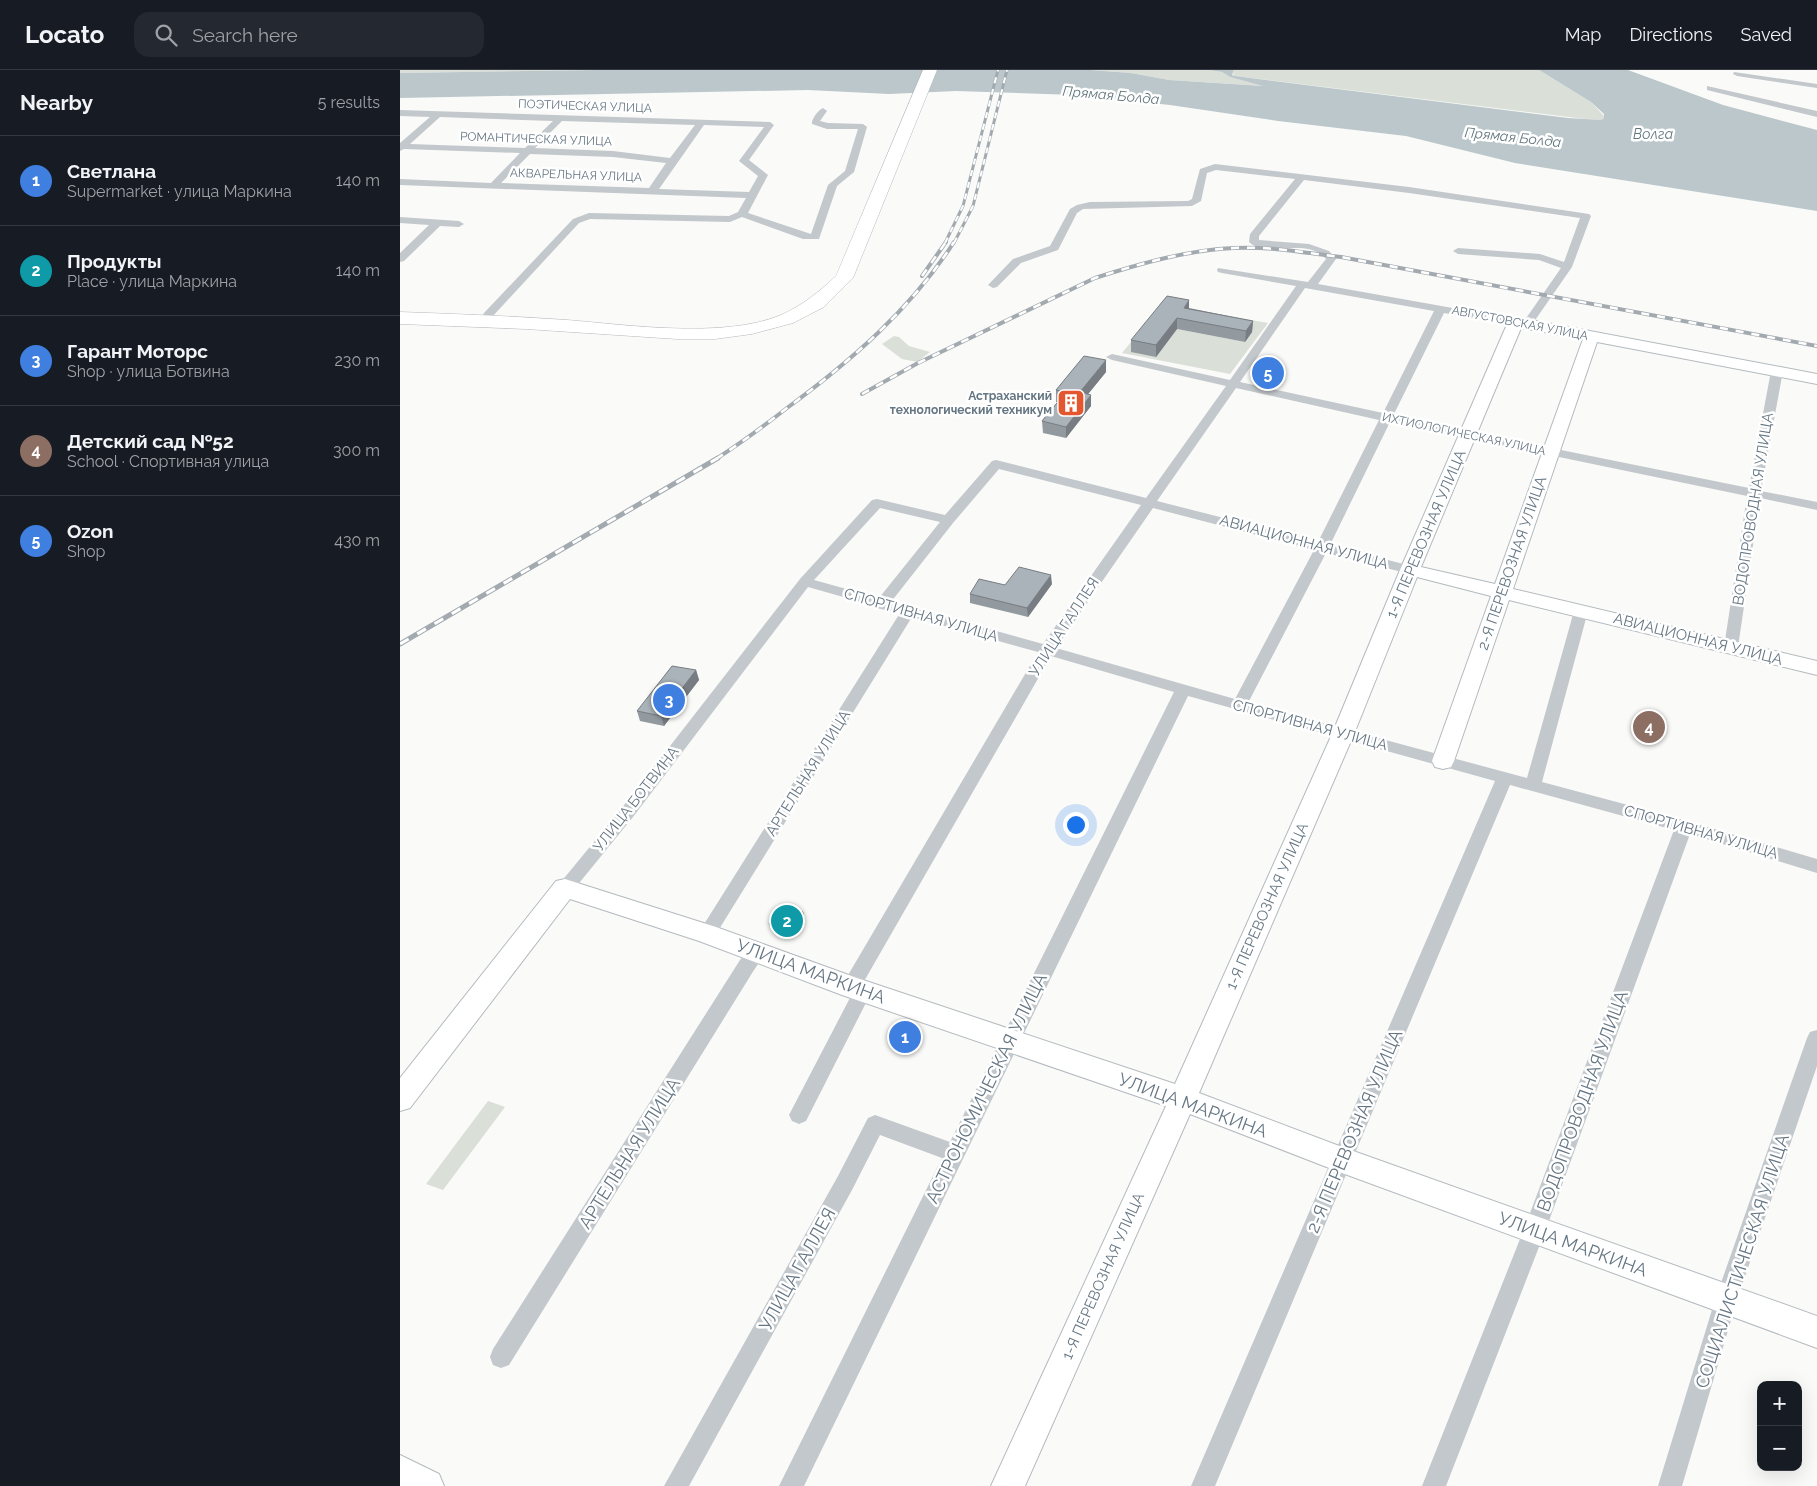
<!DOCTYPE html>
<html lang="en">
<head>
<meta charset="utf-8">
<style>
	:root { --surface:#171b24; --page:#242831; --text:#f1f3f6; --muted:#9ea1a6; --line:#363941; --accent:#e4572e }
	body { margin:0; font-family:Raleway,sans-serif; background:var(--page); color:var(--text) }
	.controls { position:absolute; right:15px; bottom:15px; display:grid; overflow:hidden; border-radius:10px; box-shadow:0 5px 20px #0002 }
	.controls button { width:45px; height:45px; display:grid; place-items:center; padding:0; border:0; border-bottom:1px solid var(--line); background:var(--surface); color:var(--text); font:25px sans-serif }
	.you { position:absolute; left:675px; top:754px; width:18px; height:18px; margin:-12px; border:4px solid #fff; border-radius:50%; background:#1a73e8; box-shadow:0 0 0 8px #1a73e833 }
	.badge { display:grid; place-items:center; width:32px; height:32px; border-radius:50%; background:var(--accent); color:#fff; font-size:16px; font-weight:700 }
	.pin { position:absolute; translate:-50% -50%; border:2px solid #fff; box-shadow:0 1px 5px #0006 }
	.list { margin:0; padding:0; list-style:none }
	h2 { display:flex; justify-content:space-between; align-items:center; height:65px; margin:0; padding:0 20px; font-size:21px }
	h2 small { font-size:16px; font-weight:400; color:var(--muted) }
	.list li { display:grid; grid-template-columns:32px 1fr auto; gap:15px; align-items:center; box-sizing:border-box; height:90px; padding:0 20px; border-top:1px solid var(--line) }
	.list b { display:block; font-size:19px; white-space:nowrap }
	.list p { margin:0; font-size:16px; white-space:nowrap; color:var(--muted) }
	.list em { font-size:16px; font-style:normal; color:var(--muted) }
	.icon { flex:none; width:28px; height:28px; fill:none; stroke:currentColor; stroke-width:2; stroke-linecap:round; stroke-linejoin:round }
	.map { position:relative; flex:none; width:1417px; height:1416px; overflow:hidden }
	header { display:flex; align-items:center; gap:30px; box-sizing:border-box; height:70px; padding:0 25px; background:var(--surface); border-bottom:1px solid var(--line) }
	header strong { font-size:24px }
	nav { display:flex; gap:28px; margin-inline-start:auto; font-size:18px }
	.search { width:350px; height:45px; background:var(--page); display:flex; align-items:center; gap:12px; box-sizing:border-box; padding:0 18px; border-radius:15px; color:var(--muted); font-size:19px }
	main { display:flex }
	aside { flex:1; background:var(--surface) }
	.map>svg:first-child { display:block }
</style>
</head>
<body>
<header>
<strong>Locato</strong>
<div class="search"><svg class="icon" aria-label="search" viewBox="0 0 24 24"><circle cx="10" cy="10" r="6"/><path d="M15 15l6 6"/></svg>Search here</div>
<nav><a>Map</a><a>Directions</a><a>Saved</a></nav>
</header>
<main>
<aside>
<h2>Nearby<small>5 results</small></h2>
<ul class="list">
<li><span class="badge" style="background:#3f7fe0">1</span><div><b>Светлана</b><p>Supermarket · улица Маркина</p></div><em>140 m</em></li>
<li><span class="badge" style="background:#0f9aa8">2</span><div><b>Продукты</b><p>Place · улица Маркина</p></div><em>140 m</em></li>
<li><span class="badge" style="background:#3f7fe0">3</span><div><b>Гарант Моторс</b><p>Shop · улица Ботвина</p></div><em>230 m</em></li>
<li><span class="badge" style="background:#8d6e63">4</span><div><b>Детский сад №52</b><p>School · Спортивная улица</p></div><em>300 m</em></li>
<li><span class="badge" style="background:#3f7fe0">5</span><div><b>Ozon</b><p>Shop</p></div><em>430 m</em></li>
</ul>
</aside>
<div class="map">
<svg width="1417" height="1416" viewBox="0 0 1417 1416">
	<rect width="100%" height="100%" fill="#fafaf8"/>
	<!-- green -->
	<path fill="#dadfd7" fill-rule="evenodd" d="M0,0H198L0,3Z
		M690,0H809L822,2L830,7L864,16L769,10L731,3Z
		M834,0H1139L1191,32L1205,47L1201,50L1185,49L835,6L833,5Z
		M762,234L868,253L830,304L722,283ZM784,249L845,272L777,259L756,287Z
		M494,266L499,267L509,276L530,282L517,292L502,289L482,274Z
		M88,1031L105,1037L43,1120L26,1114Z"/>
	<!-- water -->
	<path fill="#bbc7cb" d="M198,0H690L731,3L769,10L863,16L830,7L822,2L809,0H834L832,5L835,6L1168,48L1201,50L1204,48V44L1191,32L1139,0H1228L1323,35L1417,60V141L1115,93L1006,66L878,51L770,35L675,25L556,21L489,24L408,20L0,28V3Z"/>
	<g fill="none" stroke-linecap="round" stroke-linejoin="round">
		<defs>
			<path id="secondary" d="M1116,247L1417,304V314L1197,272L1113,519L1417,591V605L1109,530L1054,691L1051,697L1043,699L1035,697L1032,691L1091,526L1017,507L954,664L799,1023L942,1077L1417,1246V1278L942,1103L790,1044L625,1416H591L766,1036L442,925L299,871L170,829L10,1038L0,1041V1008L156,811L165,809L316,857L457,908L775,1014L932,664L1000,500L1108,252L1111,249ZM1121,258L1183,269L1095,514L1021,497Z
				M0,1385L39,1404L44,1416H0Z"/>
			<path id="highway" d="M523,0H537L453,208L424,237L393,253L352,264L315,269H277L126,259L0,254V242C56,244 111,246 167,250C228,255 324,269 381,245C403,235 419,222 436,206Z"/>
		</defs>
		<!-- secondary casing -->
		<use href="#secondary" stroke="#b3babf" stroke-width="2"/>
		<!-- highway casing -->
		<use href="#highway" stroke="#b4b9bd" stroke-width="1"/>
		<!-- street -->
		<path fill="#c3c8cc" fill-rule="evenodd" d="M1334,2L1417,14V18L1337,6L1333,4Z
			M1307,16L1417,41V47L1307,20Z
			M423,38L427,41L420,51L428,53L463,54L467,57L454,102L437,116L419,169H403L342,147L330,152L190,149L179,153L92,247H84L83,245L84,243L173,149L189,143L329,146L338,142L346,128L0,115V109L91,113L120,83L4,79L0,81V73L30,47L0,46V40L370,52L374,55L349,90L368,105L348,143L411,164L428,115L445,101L458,59H427L412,54C411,50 418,40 423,38ZM40,47L153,51L125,78L10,74ZM162,51L295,55L270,88L213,81L135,78ZM304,55L364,57L339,91L358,106L349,122L259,119ZM130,84L213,87L266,93L249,118L101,113Z
			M815,94L1009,117L1189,144L1191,146L1172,197L1131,256L1127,257L1122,254L1161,198L1139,190L1058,184L1053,181L1058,178L1140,184L1164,192L1180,148L1009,123L904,110L859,166V170L909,174L929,181L936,189L918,214L1120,250L1121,252L1120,254L1116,255L1044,243L993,346L1349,418L1371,301L1373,299H1381L1383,301L1361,421L1417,432V440L1360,428L1338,577L1336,580H1326L1324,577L1347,426L990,352L930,475L1015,497L1017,500L1010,504L926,483L848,633L1127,708L1174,541L1176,538H1186L1188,541L1142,712L1284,750L1417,789V803L1290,764L1146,1159L1046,1416H1022L1124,1159L1274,760L1110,715L815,1416H791L1095,711L788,626L404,1416H379L542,1088L480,1065L452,1120L289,1416H264L438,1106L468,1048L475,1045L550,1072L774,622L651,586L463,913L470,916L472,921L406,1051L399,1054L392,1051L389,1045L452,924L444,922L442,917L444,912L638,582L512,547L313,869L307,871L301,869L298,864L301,859L500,543L476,538L475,536L408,517L233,747L171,823L165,825L159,823L156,818L221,739L400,509L472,430L477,429L545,445L592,391L596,390L746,428L826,316L712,290L706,287L712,284L830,310L896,216L822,203L818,202L817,200L818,198L908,212L926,189C906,166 867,189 849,172L850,164L895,109L816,100L807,103L801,131L792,136L683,139L677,143L658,180L621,193L597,217L593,218L588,215L613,189L650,176L670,139L677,135L690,132L788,131L792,129L800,99ZM905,218L1034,241L983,343L840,312ZM836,318L979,350L918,472L757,431ZM599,399L741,435L643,574L491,532L553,453ZM480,438L540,452L479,528L414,510ZM753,438L914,480L835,629L656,578Z
			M0,147L59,151L64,154L59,157L40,156L4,191L0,192V183L29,155L0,153Z
			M358,874L364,876L367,881L354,900L109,1295L101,1298L93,1295L90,1287L93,1279L340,890L352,876Z
			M1417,960V996L1337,1230L1282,1416H1258L1315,1230L1407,968L1410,962Z"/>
		<!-- secondary -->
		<use href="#secondary" fill="#fff" fill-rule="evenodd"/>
		<!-- highway -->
		<use href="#highway" fill="#fff" fill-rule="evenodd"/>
		<defs>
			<path id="rail-far2" d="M545,173L563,136L598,0
				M554,173L573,136L607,0"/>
			<path id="rail-far1" d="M522,206L546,172
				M462,324L518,293L695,208C739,194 787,180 834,178C870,176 906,183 941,187L1417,276
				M316,389C341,373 364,356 387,338C451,291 511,239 554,172"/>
			<path id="rail" d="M0,574L318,388"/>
		</defs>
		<!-- rail-far2 casing -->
		<use href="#rail-far2" stroke="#a2aab0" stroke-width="3"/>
		<!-- rail-far1 casing -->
		<use href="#rail-far1" stroke="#a2aab0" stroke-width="4"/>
		<!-- rail casing -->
		<use href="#rail" stroke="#a2aab0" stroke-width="5"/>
		<!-- rail-far2 -->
		<use href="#rail-far2" stroke="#fff" stroke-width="2" stroke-dasharray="6" stroke-linecap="butt"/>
		<!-- rail-far1 -->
		<use href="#rail-far1" stroke="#fff" stroke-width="2.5" stroke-dasharray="8" stroke-linecap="butt"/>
		<!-- rail -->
		<use href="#rail" stroke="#fff" stroke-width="3" stroke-dasharray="10" stroke-linecap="butt"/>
	</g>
	<!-- wall -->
	<path fill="#929a9f" d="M789,238L853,251L852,262L845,272L777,259L756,287L731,282V270Z
		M706,302L688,324L691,336L666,368L643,363L642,351L658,332H656V320Z
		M652,514L628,547L570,533V524L605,515Z
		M296,600L299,610L264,656L240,651L237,641Z
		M403,842L404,845L392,863L370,857L369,854Z"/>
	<!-- shaded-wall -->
	<path fill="#777d82" d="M789,230V242L784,238Z
		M777,248V259L756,287V275Z
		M853,251L852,262L845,272L846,261Z
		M706,290V302L680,334V322Z
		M691,325V336L666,368V357Z
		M651,505L652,514L628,547L627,538Z
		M296,600L299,610L264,656L261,646Z
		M403,842L404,845L392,863L391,860Z"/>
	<!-- building -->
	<path fill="#aab3b9" stroke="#777d82" d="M767,226L789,230L784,238L853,251L846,261L777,248L756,275L731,270Z
		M684,286L706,290L680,322L691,325L666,357L642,351L666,322L656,320Z
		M619,497L651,505L627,538L570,524L579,509L605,515Z
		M272,596L296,600L261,646L237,641Z
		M381,836L403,842L391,860L369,854Z"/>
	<!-- icons -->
	<defs>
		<symbol id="building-square" viewBox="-11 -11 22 22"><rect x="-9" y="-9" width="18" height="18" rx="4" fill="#e4572e" stroke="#fff"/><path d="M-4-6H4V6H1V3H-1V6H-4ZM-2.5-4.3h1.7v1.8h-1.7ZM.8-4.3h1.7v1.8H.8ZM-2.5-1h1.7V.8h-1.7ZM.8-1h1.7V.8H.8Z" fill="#fff"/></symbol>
	</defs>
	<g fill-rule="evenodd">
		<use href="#building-square" x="655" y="317" width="32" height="32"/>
	</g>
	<g text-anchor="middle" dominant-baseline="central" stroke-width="5" stroke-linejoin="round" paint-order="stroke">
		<!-- far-street labels -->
		<g font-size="12" fill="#657683" stroke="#fff">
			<text transform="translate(185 36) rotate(2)">ПОЭТИЧЕСКАЯ УЛИЦА</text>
			<text transform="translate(136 69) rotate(2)">РОМАНТИЧЕСКАЯ УЛИЦА</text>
			<text transform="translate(176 105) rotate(2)">АКВАРЕЛЬНАЯ УЛИЦА</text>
			<text transform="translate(1120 253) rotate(11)">АВГУСТОВСКАЯ УЛИЦА</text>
			<text transform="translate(1064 364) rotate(12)">ИХТИОЛОГИЧЕСКАЯ УЛИЦА</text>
		</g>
		<!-- far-poi labels -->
		<g font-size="12" font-weight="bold" fill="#657683" stroke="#fff" text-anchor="end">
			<text x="652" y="326">Астраханский<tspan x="652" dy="14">технологический техникум</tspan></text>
		</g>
		<!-- far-water labels -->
		<g font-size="14" font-style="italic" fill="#60757c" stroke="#fff">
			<text transform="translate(711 25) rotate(5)">Прямая Болда</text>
			<text x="1253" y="64">Волга</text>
			<text transform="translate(1113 67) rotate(6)">Прямая Болда</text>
		</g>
		<!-- street labels -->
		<g font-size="15" fill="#657683" stroke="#fff">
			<text transform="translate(1353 439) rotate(-81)">ВОДОПРОВОДНАЯ УЛИЦА</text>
			<text transform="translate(1026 464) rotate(-67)">1-Я ПЕРЕВОЗНАЯ УЛИЦА</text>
			<text transform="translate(904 472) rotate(15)">АВИАЦИОННАЯ УЛИЦА</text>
			<text transform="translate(1112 493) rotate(-71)">2-Я ПЕРЕВОЗНАЯ УЛИЦА</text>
			<text transform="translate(521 545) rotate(16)">СПОРТИВНАЯ УЛИЦА</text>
			<text transform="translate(664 557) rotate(-57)">УЛИЦА ГАЛЛЕЯ</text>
			<text transform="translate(1298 569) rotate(14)">АВИАЦИОННАЯ УЛИЦА</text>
			<text transform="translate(910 655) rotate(15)">СПОРТИВНАЯ УЛИЦА</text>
			<text transform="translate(408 703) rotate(-58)">АРТЕЛЬНАЯ УЛИЦА</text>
			<text transform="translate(236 729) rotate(-52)">УЛИЦА БОТВИНА</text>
			<text transform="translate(1301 762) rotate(16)">СПОРТИВНАЯ УЛИЦА</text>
			<text transform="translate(867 836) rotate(-66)">1-Я ПЕРЕВОЗНАЯ УЛИЦА</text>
			<text transform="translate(703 1206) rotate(-66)">1-Я ПЕРЕВОЗНАЯ УЛИЦА</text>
		</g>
		<!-- near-street labels -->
		<g font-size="18" fill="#657683" stroke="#fff">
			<text transform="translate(411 901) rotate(20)">УЛИЦА МАРКИНА</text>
			<text transform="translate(586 1018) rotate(-64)">АСТРОНОМИЧЕСКАЯ УЛИЦА</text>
			<text transform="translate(1182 1031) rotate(-70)">ВОДОПРОВОДНАЯ УЛИЦА</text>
			<text transform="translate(793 1035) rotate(20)">УЛИЦА МАРКИНА</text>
			<text transform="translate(954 1061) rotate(-67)">2-Я ПЕРЕВОЗНАЯ УЛИЦА</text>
			<text transform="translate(229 1083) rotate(-58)">АРТЕЛЬНАЯ УЛИЦА</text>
			<text transform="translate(1173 1174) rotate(20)">УЛИЦА МАРКИНА</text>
			<text transform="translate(1342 1191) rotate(-72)">СОЦИАЛИСТИЧЕСКАЯ УЛИЦА</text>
			<text transform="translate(397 1199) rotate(-61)">УЛИЦА ГАЛЛЕЯ</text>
		</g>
	</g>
</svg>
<div class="controls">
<button>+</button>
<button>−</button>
</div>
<div class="you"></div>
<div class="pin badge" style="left:505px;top:967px;background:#3f7fe0">1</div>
<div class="pin badge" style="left:387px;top:851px;background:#0f9aa8">2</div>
<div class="pin badge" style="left:269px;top:630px;background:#3f7fe0">3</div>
<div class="pin badge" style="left:1249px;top:657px;background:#8d6e63">4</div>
<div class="pin badge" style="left:868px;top:303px;background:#3f7fe0">5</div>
</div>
</main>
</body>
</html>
